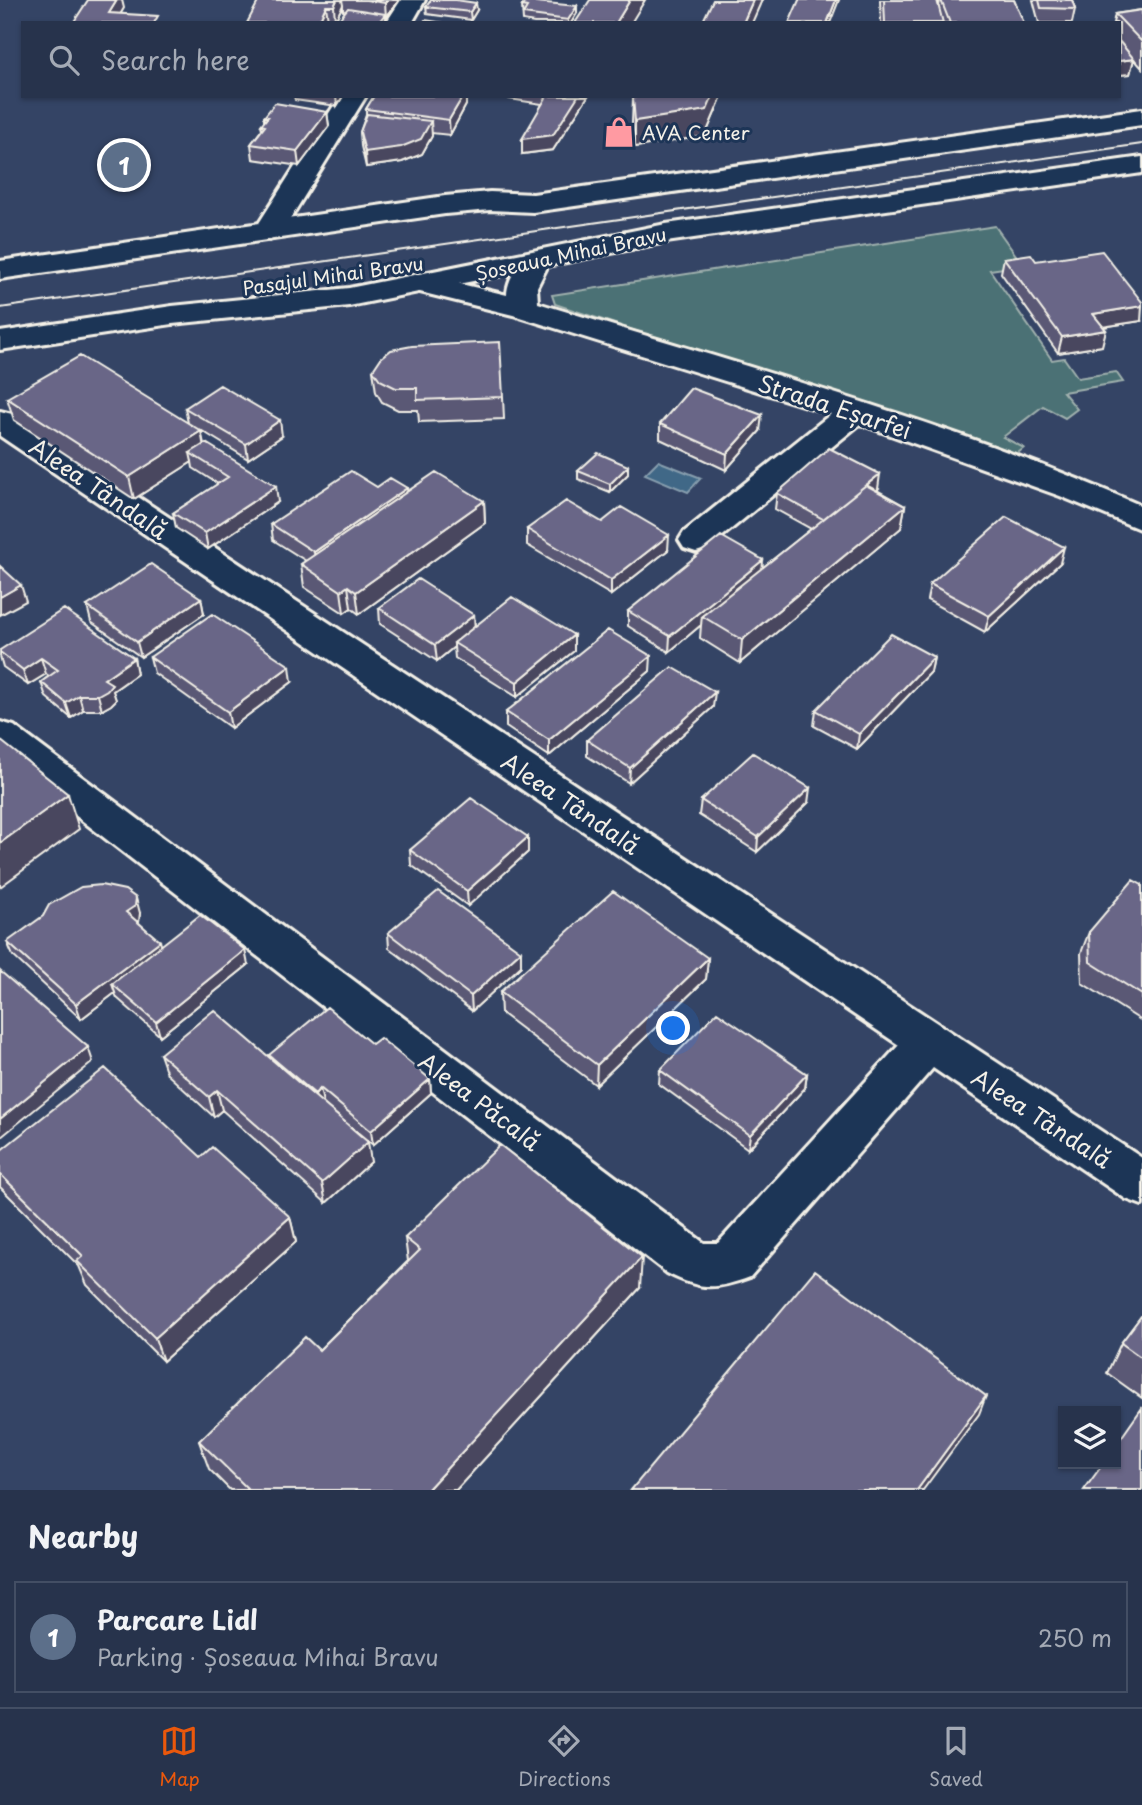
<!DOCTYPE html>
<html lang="en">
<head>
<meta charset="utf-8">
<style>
	:root { --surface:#27334c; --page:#2f3b53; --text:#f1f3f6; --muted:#a4aab5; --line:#434e64; --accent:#ea580c }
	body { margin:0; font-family:"Playpen Sans",sans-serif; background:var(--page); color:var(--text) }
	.controls { position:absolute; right:21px; bottom:21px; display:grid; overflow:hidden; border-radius:0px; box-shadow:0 2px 5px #0004 }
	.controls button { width:63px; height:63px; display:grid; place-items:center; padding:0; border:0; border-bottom:2px solid var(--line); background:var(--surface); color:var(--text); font:35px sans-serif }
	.you { position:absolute; left:674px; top:1029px; width:24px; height:24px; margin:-18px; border:5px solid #fff; border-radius:50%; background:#1a73e8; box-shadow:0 0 0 10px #1a73e833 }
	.badge { display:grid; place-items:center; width:46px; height:46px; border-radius:50%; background:var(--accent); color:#fff; font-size:23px; font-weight:700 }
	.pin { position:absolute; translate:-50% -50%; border:4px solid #fff; box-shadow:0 2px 7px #0006 }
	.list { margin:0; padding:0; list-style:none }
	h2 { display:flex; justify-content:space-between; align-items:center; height:91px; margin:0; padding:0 28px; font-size:30px }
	h2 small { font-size:23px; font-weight:400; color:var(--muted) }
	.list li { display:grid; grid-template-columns:46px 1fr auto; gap:21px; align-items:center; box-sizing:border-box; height:112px; margin:0 14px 14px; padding:0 14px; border:2px solid var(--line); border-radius:0px }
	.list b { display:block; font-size:26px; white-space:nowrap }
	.list p { margin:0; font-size:23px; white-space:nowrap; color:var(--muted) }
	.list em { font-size:23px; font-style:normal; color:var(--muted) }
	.icon { flex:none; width:38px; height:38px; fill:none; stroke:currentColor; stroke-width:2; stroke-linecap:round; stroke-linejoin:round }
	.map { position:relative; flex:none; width:1142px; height:1490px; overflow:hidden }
	.search { position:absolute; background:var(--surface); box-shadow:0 2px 5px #0004; left:21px; right:21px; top:21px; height:77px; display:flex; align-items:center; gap:18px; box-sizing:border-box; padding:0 24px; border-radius:0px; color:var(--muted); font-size:26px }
	.sheet { height:217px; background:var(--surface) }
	nav { display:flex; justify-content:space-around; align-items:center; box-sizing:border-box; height:98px; border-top:2px solid var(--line); background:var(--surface); font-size:19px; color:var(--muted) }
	nav a { display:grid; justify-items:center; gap:4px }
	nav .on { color:var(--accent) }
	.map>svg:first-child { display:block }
</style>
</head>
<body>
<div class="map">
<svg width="1142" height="1490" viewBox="0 0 1142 1490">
	<rect width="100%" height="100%" fill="#344465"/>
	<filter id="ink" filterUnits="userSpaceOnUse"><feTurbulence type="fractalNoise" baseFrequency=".0143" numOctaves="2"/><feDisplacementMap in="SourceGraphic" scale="14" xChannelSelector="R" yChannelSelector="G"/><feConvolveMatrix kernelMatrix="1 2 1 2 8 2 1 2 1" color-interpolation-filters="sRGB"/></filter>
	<g filter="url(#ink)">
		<!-- green -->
		<path fill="#4c7174" stroke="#a0b1ae" stroke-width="2" d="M995,226L1023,265L990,270L1052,360L1064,358L1078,378L1116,372L1123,382L1063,392L1077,409L1065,418L1043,406L1003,437L1024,448L1013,457L555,304L552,295Z"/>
		<!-- water -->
		<path fill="#3f6787" stroke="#879eae" stroke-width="2" d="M658,461L701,478L688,492L645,474Z"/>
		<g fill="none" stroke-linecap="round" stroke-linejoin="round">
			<defs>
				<path id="minor" d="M401,0H425L412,23H386Z
					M340,96H366L279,237L269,240L259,237L254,231Z
					M535,252L545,255L550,261L537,287L538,303C740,365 948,421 1142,506V530L1060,496L860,424L708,548L696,552L684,548L679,540L684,532L831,414L513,315L412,290L408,284L412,278L423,275L507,295C507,281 517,266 525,255Z
					M0,411L12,414L1142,1158V1205L1126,1199L933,1068L750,1277C715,1290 701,1290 667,1273L0,757V722L14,726L704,1243H718L899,1045L0,436Z"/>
				<path id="primary" d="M1142,109V125L533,212L490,210L445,214L0,279V261L445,196L490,192L533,194Z
					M1142,157V173L666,242L349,306L172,324L0,350V332L172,306L349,288L666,224Z"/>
			</defs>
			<!-- minor casing -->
			<use href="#minor" stroke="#f4f1e8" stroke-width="6"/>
			<!-- primary casing -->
			<use href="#primary" stroke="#f4f1e8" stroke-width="6"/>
			<!-- minor -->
			<use href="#minor" fill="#1d3557" fill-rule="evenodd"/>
			<!-- primary -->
			<use href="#primary" fill="#1d3557" fill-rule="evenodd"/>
			<!-- tram -->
			<path stroke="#f4f1e8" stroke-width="2" d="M0,308L1142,144"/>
		</g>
		<!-- wall -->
		<path fill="#5a5874" stroke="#f4f1e8" stroke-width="2" d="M259,0H399L386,17H385L386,21L343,11V5L335,21L328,20Z
			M880,0H937L939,6L940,0H1014L1024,23H881Z
			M1033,0H1072L1075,9L1072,23H1039Z
			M522,6H577V13L571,23H534L523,21Z
			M426,7L477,10L471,20L427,14Z
			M1142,10V68L1134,59L1130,74L1119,75V23H1113L1115,14Z
			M294,96H343L337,106L295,100Z
			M374,96H466V105L450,135L432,133V136L422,154L402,162L366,167L361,146L360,132L366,115V109Z
			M509,96H588L553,150L522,154L542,104L509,99Z
			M639,96H722L705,136L635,147L632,124L633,98Z
			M327,112L329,126L299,166L253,159L251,144L262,129L261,125L264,121V117Z
			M1004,258L1036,261L1141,321L1103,327L1102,346L1058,353L1001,273Z
			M373,370L503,397L504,419L419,422L418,410H398L382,402L376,392Z
			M7,398L188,423L185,408L282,436L248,459L199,429L201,431L204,444L278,502L208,549L176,528L173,513L218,484L193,468L192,462L134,499L14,420Z
			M660,424L760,431L726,470L660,439Z
			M628,466V474L610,492L578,479V471Z
			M377,487L407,488L408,491L484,501L485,523L359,614L351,608L344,613L304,587L301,564L306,561L273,540L271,524Z
			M878,489L877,490L905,506L901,528L740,663L700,638L701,625L669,652L628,626V611L762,568L811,529L775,509L777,493Z
			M602,522L668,550L611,595L527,545V529Z
			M1060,563L985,632L927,600L930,584Z
			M201,598L204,614L141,657L91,622L87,606Z
			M379,608L474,615L475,626L574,635V651L517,697L455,658L454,647L437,661L380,624Z
			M0,650L134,658L137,674L113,691L116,700L111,705L102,710H83L71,718L46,697L41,682L49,676L46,674L28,685L3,667L0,656Z
			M150,657L292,682L231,728L154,673Z
			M934,657L931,672L857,749L814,726L816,710Z
			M650,671L549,756L506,727V712Z
			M713,707L629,783L587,756V740Z
			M701,800L808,803L757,852L699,815Z
			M528,837V852L468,906L411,865L410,850Z
			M1142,885V1021L1082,983L1081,953L1089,932Z
			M140,913L139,921L138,922L161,945L248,965L160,1036L117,998L115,993L81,1019L13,956L7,942Z
			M388,933L521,951V966L472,1011L389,948Z
			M708,958L706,979L596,1085L501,1013L500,992Z
			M372,1044L430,1079L431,1093L373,1145L322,1103L371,1162L326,1203L222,1110L214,1117L167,1074L160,1054L270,1058L269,1055Z
			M660,1070L807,1074L805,1088L748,1149L659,1084Z
			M0,1151L201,1157L290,1217L296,1242L163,1361L87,1285L79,1266L0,1187Z
			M405,1238L640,1288L456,1490H230L209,1469L199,1441L319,1350L408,1261Z
			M1142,1315V1398L1107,1373L1121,1343Z"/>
		<!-- shaded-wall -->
		<path fill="#4a475e" stroke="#f4f1e8" stroke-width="2" d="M117,0H122L124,8L115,23L109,13Z
			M337,0H342L343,5L335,21L334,6Z
			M388,0H399L386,17L385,3Z
			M630,0H645L631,23H616Z
			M753,0H762L752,23H743Z
			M836,0H839L830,23H827Z
			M476,3L477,10L471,20L470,12Z
			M326,6L328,20L326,23H318Z
			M577,6V13L571,23H568V20Z
			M385,14L386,21L384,23H378Z
			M1134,59L1130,74L1119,75V61Z
			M336,96H343L337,106Z
			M463,96H466V105L450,135L449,120Z
			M578,96H588L553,150L522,154V139Z
			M713,96H722L705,136L635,147V121Z
			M327,112L329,126L299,166L297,151Z
			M431,121L432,136L422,154L402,162L366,167L365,152Z
			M1142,306L1141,321L1089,329L1093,314Z
			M1106,330L1102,346L1058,353L1062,337Z
			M762,415L760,431L726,470L727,454Z
			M280,420L282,436L248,459L246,444Z
			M201,431L205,453H190L192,462L134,499L129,477Z
			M628,466V474L610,492V484Z
			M880,474L878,489L823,535L825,520Z
			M276,486L278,502L208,549L205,533Z
			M407,488L409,504L316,568L314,552Z
			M484,501L485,523L359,614L356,592Z
			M905,506L901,528L740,663L742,640Z
			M669,535L668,550L611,595V580Z
			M1064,547L1060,563L985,632L989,616Z
			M763,560L762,575L702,616L701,625L669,652L670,636Z
			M21,585L26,601L0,615V597Z
			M348,586L351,608L344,613L341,591Z
			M201,598L204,614L141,657L137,642Z
			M474,615L475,631L454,643V647L437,661L435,645Z
			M574,635V651L517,697V682Z
			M651,656L650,671L549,756V740Z
			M934,657L931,672L857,749L859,734Z
			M41,658L46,674L28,685L23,670Z
			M134,658L137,674L113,691L116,700L111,705L102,710L98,695L104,679Z
			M290,666L292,682L231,728L228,712Z
			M715,692L713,707L629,783L630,768Z
			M79,695L83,710L71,718L66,703Z
			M810,788L808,803L757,852L758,837Z
			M68,794L79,829L0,887V843Z
			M528,837V852L468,906L467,891Z
			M136,898L140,913L139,921L130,927L126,912Z
			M160,941L164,955L112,984L115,993L81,1019L76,1004Z
			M245,950L248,965L160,1036L156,1022Z
			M521,951V966L472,1011L471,996Z
			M708,958L706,979L596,1085L597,1065Z
			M88,1047L93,1062L0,1138V1119Z
			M807,1074L805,1088L748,1149L750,1135Z
			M430,1079L431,1093L373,1145L371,1131Z
			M320,1088L323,1103L317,1108L315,1094Z
			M217,1090L222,1110L214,1117L209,1097Z
			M368,1142L371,1162L326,1203L322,1183Z
			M290,1217L296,1242L163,1361L155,1338Z
			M642,1257L640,1288L456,1490H427Z
			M986,1396L979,1414L923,1490H917Z"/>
		<!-- building -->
		<path fill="#696687" stroke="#f4f1e8" stroke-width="2" d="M88,0H117L109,13L158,16L154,23H73Z
			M259,0H337L334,6H326L318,23H247Z
			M366,0H388L385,3Z
			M431,0H456L476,3L470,12L426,7Z
			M590,0H630L616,23H575Z
			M713,0H753L743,23H702Z
			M799,0H836L827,23H789Z
			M884,0H937L943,23H885Z
			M941,0H1014L1024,23H950Z
			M1039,0H1072L1075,9L1041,8Z
			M526,1L577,6L568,20L523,14L527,7L522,6Z
			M348,8L385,14L378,23H336Z
			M1142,10V42L1115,14Z
			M425,20L444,23H423Z
			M1119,41L1134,59L1119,61Z
			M374,96H463L449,120L366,109Z
			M547,96H578L553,135L522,139Z
			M639,96H713L707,110L635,121L633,98Z
			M275,103L327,112L297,151L251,144L265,126L261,125L268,117H264Z
			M367,114L431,121L421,139L401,147L365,152L360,132Z
			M1102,251L1142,302V306L1093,314L1106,330L1062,337L1004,258L1031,254L1036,261Z
			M500,342L503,397L417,400V388H396L380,380L373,370L381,358L391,350L412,346Z
			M80,356L201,431L129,477L7,398Z
			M220,385L280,420L246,444L185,408Z
			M691,388L762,415L727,454L660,424Z
			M206,443L276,486L205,533L173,513L228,477L190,453Z
			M829,448L880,474L823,519L777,493Z
			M598,453L628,466L610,484L578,471Z
			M351,471L377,487L390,478L407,488L314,552L271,524Z
			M436,472L484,501L356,592L348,586L341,591L301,564Z
			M866,485L905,506L742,640L702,616Z
			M566,501L602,522L621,507L669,535L611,580L527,529Z
			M1006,517L1064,547L989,616L930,584Z
			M721,536L763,560L670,636L628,611Z
			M151,564L201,598L137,642L87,606Z
			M0,566L21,585L0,597Z
			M418,579L474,615L435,645L379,608Z
			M512,597L574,635L517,682L454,643Z
			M64,609L134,658L104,679L112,684L107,690L98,695H79L66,703L41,682L58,670L41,658L23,670L0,652V650Z
			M212,614L290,666L228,712L150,657Z
			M608,630L651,656L549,740L506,712Z
			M891,634L934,657L859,734L816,710Z
			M672,667L715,692L630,768L587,740Z
			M0,740L68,794L0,843Z
			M753,753L810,788L758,837L701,800Z
			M471,798L528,837L467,891L410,850Z
			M1133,880L1142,885V995L1090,962L1089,932Z
			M101,885L125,890L136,898L135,906L126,912L160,941L76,1004L7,942L43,916L49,905L81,887Z
			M438,891L521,951L471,996L388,933Z
			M613,891L708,958L597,1065L500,992Z
			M200,915L245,950L156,1022L112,984Z
			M0,971L88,1047L0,1119Z
			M327,1007L372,1044L380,1038L430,1079L371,1131L320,1088L315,1094L269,1055Z
			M214,1010L368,1142L322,1183L217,1090L209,1097L160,1054Z
			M717,1012L807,1074L750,1135L660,1070Z
			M105,1068L201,1157L212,1147L290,1217L155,1338L77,1261L83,1256L0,1174V1151Z
			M500,1145L642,1257L427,1490H249L199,1441L305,1337L319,1350L420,1250L405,1238Z
			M815,1270L986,1396L917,1490H631Z
			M1142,1315V1358L1121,1343Z
			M1142,1408V1490H1084L1103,1464H1116V1445Z"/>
	</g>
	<!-- icons -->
	<defs>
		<symbol id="shop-bare" viewBox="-9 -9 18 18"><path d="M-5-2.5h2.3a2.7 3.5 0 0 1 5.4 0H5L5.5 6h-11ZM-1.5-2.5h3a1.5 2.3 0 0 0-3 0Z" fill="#ff9aa2" stroke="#1d3557" stroke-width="2.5" paint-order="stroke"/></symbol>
	</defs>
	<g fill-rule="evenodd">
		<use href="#shop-bare" x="597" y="110" width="44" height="44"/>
	</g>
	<g text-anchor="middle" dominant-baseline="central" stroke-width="6" stroke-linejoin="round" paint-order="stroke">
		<!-- far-poi labels -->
		<g font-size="19" fill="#f4f1e8" stroke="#1d3557" text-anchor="start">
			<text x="642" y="132">AVA Center</text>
		</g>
		<!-- far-street labels -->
		<g font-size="19" fill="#f4f1e8" stroke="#1d3557">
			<text transform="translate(571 253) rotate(-12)">Șoseaua Mihai Bravu</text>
			<text transform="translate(333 275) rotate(-8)">Pasajul Mihai Bravu</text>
		</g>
		<!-- street labels -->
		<g font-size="23" fill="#f4f1e8" stroke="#1d3557">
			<text transform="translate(835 406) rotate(18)">Strada Eșarfei</text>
			<text transform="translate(99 488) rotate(34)">Aleea Tândală</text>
			<text transform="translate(571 803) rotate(34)">Aleea Tândală</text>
			<text transform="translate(480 1101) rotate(37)">Aleea Păcală</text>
			<text transform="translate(1042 1118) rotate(33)">Aleea Tândală</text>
		</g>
	</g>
</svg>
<div class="controls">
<button><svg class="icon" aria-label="layers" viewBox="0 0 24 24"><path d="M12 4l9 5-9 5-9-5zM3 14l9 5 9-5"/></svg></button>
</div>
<div class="you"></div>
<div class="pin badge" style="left:124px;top:165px;background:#5c6f8a">1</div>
<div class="search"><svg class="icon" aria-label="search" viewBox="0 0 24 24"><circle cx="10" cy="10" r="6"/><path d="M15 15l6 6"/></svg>Search here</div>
</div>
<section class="sheet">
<h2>Nearby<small></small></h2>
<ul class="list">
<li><span class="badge" style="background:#5c6f8a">1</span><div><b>Parcare Lidl</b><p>Parking · Șoseaua Mihai Bravu</p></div><em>250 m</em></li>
</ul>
</section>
<nav>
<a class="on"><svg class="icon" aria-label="map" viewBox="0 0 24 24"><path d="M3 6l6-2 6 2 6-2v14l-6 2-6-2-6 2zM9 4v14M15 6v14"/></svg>Map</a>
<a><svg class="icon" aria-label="directions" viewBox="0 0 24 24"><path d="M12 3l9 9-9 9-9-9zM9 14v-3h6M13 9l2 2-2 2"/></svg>Directions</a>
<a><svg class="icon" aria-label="saved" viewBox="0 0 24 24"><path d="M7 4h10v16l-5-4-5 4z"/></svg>Saved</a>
</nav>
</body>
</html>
